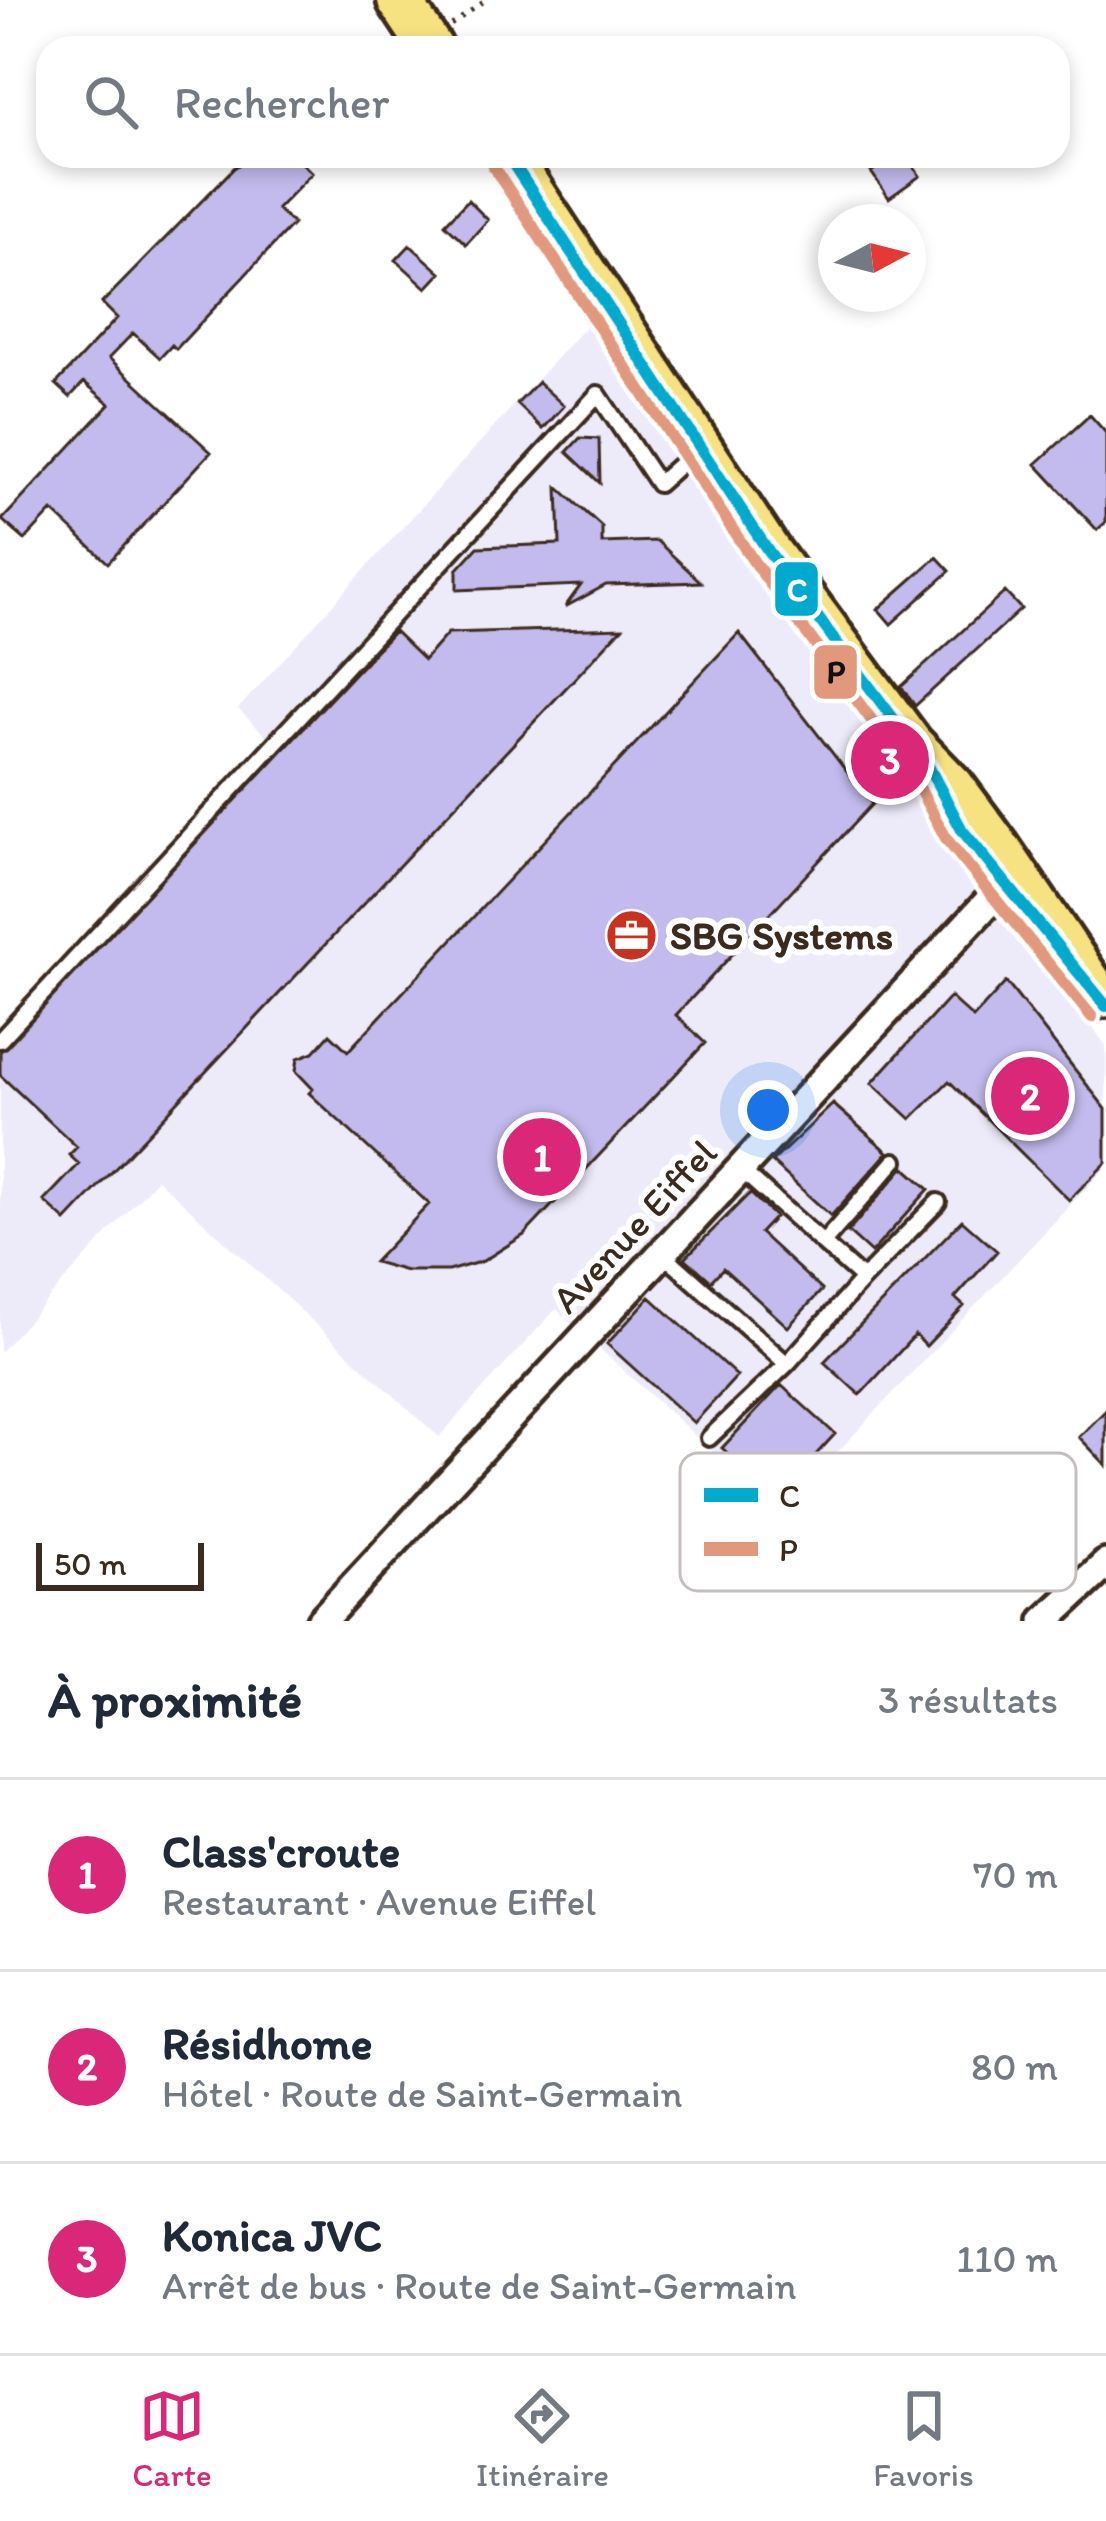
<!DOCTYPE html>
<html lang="fr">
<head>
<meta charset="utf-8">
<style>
	:root { --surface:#fff; --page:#f6f6f7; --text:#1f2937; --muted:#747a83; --line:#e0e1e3; --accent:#db2777 }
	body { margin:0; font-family:Itim,sans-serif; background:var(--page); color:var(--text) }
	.compass { position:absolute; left:818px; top:204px; width:108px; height:108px; border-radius:50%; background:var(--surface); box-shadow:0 6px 18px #0003; rotate:83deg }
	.scale { position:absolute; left:36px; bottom:30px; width:168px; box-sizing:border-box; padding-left:12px; border:6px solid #3b2a1e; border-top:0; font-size:33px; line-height:42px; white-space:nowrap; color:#3b2a1e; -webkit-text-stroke:9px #fff; paint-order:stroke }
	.you { position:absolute; left:768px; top:1110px; width:42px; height:42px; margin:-30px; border:9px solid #fff; border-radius:50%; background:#1a73e8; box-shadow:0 0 0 18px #1a73e833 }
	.badge { display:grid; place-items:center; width:78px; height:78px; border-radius:50%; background:var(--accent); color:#fff; font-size:39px; font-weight:700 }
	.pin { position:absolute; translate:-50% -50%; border:6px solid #fff; box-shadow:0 3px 12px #0006 }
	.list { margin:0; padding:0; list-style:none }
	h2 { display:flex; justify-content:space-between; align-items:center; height:156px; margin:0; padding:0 48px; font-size:51px }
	h2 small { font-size:39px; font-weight:400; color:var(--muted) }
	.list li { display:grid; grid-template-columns:78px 1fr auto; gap:36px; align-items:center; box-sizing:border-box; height:192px; padding:0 48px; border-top:3px solid var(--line) }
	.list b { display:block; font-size:45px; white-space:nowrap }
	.list p { margin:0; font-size:39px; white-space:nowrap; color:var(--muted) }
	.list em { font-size:39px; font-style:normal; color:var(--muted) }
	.icon { flex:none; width:66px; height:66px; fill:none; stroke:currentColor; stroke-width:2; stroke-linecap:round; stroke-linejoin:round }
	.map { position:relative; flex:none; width:1106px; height:1621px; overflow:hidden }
	.search { position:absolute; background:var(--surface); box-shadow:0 6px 18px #0003; left:36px; right:36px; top:36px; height:132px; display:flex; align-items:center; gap:30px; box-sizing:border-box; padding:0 42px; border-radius:36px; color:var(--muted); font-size:45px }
	.sheet { height:732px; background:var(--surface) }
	nav { display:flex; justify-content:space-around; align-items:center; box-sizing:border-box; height:168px; border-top:3px solid var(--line); background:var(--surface); font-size:33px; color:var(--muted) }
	nav a { display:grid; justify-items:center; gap:6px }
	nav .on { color:var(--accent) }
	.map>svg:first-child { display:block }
</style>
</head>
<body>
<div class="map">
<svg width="1106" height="1621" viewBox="0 0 1106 1621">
	<rect width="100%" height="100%" fill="#fff"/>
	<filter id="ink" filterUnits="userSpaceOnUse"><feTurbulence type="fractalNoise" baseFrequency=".00833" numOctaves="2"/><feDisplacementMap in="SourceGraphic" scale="24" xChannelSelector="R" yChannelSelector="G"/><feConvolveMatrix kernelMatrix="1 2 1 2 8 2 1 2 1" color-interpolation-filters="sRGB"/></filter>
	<g filter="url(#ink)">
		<!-- built -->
		<path fill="#edebfa" d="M592,319L1106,1046V1167L780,1513L556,1309L439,1437L157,1179L0,1352V1029L266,736L238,709Z"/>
		<!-- building -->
		<path fill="#c3bbed" stroke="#3b2a1e" stroke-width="3" d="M252,156H295L312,173L277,209L293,224L176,349L172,345L160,358L133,333L109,358L211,452L108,563L52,511L25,540L2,520L110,404L84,382L70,397L56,384L117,318L102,303L234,168Z
			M894,156H906L920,176L889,198L871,172Z
			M468,200L488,220L466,244L445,224Z
			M410,245L441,273L427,288L396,260Z
			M538,382L564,406L543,429L517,404Z
			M1090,415L1106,433V522L1097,530L1036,464Z
			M580,438L599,439L600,483L567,452Z
			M558,487L602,527V543L657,541L701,582L606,585L565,607L581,585L457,590V570L478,547L560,544Z
			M937,557L950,571L891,624L878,609Z
			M1005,592L1021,609L915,706L901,687Z
			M622,628L66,1221L44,1201L79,1164L69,1155L77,1147L0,1075V1052L394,631L424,660L448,633Z
			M739,633L872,804L676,1015L705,1043L524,1235L483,1261L448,1271H406L374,1262L429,1204L309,1093L313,1089L296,1071L298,1058L314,1052L330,1034L348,1051Z
			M1006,982L1106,1109V1163L1069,1200L949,1081L911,1119L872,1083L950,997L973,1018Z
			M833,1104L888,1152L831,1216L772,1162Z
			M904,1167L929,1189L871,1253L848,1232Z
			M750,1193L775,1217L760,1233L822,1290L788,1327L723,1268L711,1281L685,1258Z
			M962,1220L997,1251L955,1298L964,1306L952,1319L926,1346L915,1335L860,1395L824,1362Z
			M650,1297L737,1376L694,1423L607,1344Z
			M781,1385L835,1434L776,1498L722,1448Z
			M1106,1410V1465L1079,1437Z"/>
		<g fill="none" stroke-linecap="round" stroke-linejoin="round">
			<defs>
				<path id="service" d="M0,1040L598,394L658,484L696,450
					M823,1243L895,1161
					M662,1253L787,1364L863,1279L740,1169
					M863,1279L938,1202
					M709,1438L787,1364"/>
				<path id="minor" d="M321,1621L1005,884
					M1045,1621L1106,1564"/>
				<path id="primary" d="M399,0L431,48
					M508,156L769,552L911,744L953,787L999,849L1099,996"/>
			</defs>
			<!-- service casing -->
			<use href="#service" stroke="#3b2a1e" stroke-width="22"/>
			<!-- minor casing -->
			<use href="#minor" stroke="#3b2a1e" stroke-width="36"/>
			<!-- primary casing -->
			<use href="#primary" stroke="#3b2a1e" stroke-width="51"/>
			<!-- path -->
			<path stroke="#3b2a1e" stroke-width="4.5" stroke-dasharray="3 9" stroke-linecap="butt" d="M451,25L486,0"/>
			<!-- service -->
			<use href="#service" stroke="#fff" stroke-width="14"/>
			<!-- minor -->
			<use href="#minor" stroke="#fff" stroke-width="27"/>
			<!-- primary -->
			<use href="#primary" stroke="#f7e281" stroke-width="42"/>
			<defs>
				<path id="bus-1" d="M508,156L769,552L927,764L962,830L1106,1006"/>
				<path id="bus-2" d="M493,166L754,562L911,773L947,840L1092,1017"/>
			</defs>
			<!-- bus-1 casing -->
			<use href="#bus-1" stroke="#fff" stroke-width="21"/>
			<!-- bus-2 casing -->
			<use href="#bus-2" stroke="#fff" stroke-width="21"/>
			<!-- bus-1 -->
			<use href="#bus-1" stroke="#00a9ce" stroke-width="12"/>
			<!-- bus-2 -->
			<use href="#bus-2" stroke="#e2987d" stroke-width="12"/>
		</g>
	</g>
	<!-- icons -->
	<defs>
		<symbol id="office-disc" viewBox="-11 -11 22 22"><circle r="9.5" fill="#c8321e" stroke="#fff"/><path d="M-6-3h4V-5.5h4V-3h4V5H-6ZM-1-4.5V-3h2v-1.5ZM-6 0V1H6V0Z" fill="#fff"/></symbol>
	</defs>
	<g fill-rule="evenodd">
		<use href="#office-disc" x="602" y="906" width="59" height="59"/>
	</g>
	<g text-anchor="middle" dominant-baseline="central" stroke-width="12" stroke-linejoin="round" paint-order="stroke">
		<!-- poi labels -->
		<g font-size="39" font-weight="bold" fill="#3b2a1e" stroke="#fff" text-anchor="start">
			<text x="670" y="935">SBG Systems</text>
		</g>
		<!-- street labels -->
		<g font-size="39" fill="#3b2a1e" stroke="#fff">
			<text transform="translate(634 1226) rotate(-47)">Avenue Eiffel</text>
		</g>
	</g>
	<!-- legend -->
	<rect x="680" y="1453" width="396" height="138" rx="18" fill="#fff" stroke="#c4bfbc" stroke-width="3"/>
	<rect x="704" y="1488" width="54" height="14" fill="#00a9ce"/>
	<rect x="704" y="1542" width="54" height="14" fill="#e2987d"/>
	<g font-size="33" fill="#3b2a1e">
		<text x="779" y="1507">C</text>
		<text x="779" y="1561">P</text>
	</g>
	<g stroke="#fff" stroke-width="4.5">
		<rect x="773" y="560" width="47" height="58" rx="12" fill="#00a9ce"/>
		<rect x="812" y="643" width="47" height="58" rx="12" fill="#e2987d"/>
	</g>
	<g font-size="33" text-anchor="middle" font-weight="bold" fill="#fff">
		<text x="797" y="601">C</text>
	</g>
	<g font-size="33" text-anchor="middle" font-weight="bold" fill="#111">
		<text x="836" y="683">P</text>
	</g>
</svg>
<svg class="compass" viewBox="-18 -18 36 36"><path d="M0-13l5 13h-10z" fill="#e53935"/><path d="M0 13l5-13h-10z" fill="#747a83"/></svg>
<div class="scale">50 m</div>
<div class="you"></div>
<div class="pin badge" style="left:542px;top:1157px">1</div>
<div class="pin badge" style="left:1030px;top:1096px">2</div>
<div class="pin badge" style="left:890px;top:760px">3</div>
<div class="search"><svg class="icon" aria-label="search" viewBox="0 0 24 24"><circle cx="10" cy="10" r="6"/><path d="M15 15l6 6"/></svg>Rechercher</div>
</div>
<section class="sheet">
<h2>À proximité<small>3 résultats</small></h2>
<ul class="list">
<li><span class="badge">1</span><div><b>Class'croute</b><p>Restaurant · Avenue Eiffel</p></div><em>70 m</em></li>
<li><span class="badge">2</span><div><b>Résidhome</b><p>Hôtel · Route de Saint-Germain</p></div><em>80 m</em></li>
<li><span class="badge">3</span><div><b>Konica JVC</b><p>Arrêt de bus · Route de Saint-Germain</p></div><em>110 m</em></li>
</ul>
</section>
<nav>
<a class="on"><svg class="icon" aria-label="map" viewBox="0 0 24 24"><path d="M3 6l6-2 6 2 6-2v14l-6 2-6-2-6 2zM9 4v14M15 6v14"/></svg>Carte</a>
<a><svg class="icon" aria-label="directions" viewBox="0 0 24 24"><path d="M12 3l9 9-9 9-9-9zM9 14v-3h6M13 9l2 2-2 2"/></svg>Itinéraire</a>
<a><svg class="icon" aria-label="saved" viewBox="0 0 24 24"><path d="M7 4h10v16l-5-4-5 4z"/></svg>Favoris</a>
</nav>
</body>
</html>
